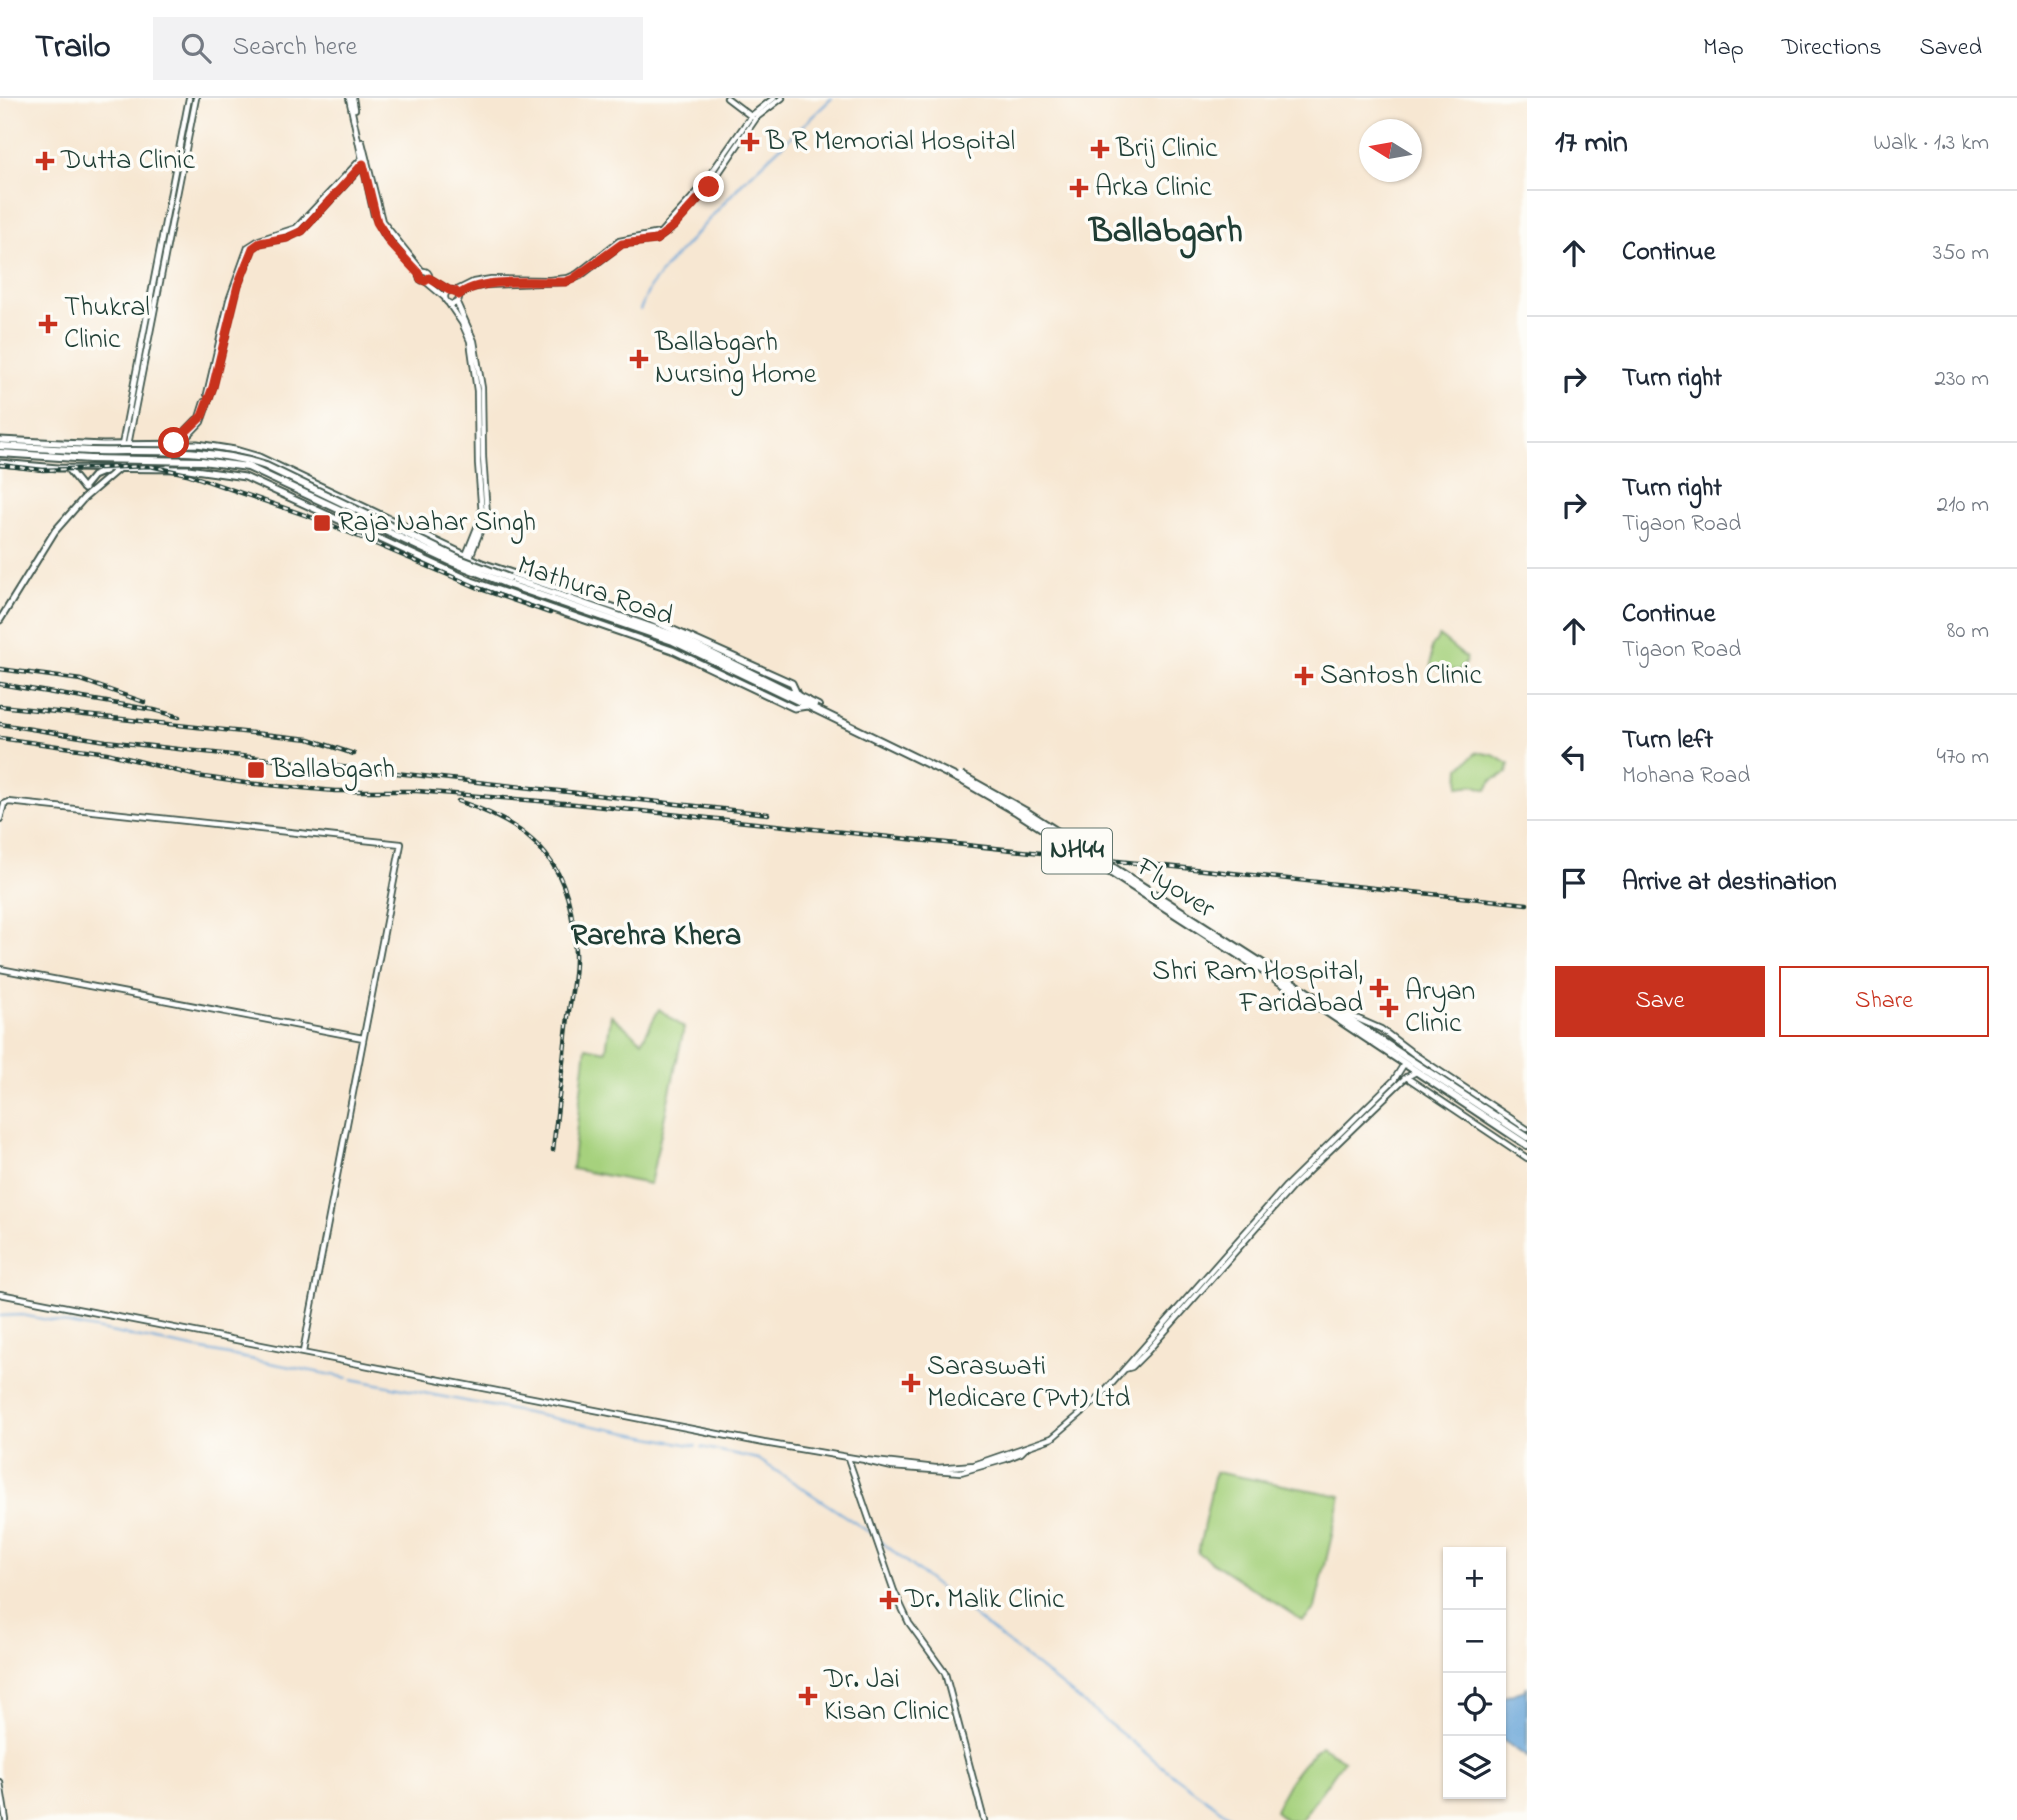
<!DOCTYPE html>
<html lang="en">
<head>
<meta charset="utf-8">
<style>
	:root { --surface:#fff; --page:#f2f2f3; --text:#1f2937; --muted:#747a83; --line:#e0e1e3; --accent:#c8321e }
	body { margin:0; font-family:"Indie Flower",sans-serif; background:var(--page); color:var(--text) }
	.controls { position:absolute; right:21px; bottom:21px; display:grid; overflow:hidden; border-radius:0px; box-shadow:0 2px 5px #0004 }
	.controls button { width:63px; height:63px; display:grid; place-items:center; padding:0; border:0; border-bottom:2px solid var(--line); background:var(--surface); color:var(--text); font:35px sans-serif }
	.compass { position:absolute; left:1359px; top:21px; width:63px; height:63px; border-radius:50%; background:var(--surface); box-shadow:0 2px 5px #0004; rotate:281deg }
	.stop { position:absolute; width:21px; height:21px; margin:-16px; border:5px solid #c8321e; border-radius:50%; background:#fff }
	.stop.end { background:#c8321e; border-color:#fff; box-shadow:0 2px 7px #0008 }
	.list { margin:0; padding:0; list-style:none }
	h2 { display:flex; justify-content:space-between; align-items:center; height:91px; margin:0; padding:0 28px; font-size:30px }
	h2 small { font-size:23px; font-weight:400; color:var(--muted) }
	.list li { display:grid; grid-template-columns:46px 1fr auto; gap:21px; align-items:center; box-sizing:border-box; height:126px; padding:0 28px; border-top:2px solid var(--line) }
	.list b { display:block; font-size:26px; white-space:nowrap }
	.list p { margin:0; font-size:23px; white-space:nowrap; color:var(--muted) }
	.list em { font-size:23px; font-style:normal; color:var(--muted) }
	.actions { display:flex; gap:14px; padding:21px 28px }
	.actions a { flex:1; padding:16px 0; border:2px solid var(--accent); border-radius:0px; text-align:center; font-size:24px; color:var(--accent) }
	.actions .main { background:var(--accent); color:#fff }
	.icon { flex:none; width:38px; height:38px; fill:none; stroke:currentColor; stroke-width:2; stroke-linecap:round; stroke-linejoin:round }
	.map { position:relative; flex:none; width:1527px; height:1722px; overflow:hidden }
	header { display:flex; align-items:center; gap:42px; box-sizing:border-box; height:98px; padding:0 35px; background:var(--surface); border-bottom:2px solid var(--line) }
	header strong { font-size:33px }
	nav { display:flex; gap:38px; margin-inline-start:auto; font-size:24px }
	.search { width:490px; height:63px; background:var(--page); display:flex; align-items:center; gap:18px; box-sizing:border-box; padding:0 24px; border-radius:0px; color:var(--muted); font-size:26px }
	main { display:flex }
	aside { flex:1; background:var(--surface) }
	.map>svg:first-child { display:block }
</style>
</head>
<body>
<header>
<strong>Trailo</strong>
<div class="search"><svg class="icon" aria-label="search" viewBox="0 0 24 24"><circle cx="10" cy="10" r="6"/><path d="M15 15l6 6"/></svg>Search here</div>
<nav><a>Map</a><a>Directions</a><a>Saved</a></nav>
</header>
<main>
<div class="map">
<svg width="1527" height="1722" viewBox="0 0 1527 1722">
	<rect width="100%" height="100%" fill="#fdfcf7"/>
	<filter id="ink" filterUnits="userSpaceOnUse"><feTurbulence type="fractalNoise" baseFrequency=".0143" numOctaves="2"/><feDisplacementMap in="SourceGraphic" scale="14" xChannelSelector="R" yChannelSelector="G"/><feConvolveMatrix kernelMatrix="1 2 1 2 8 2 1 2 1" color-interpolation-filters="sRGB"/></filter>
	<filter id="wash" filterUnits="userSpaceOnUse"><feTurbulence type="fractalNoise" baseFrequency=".00686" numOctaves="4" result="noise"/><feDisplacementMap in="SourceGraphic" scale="28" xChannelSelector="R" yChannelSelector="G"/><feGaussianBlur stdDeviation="1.57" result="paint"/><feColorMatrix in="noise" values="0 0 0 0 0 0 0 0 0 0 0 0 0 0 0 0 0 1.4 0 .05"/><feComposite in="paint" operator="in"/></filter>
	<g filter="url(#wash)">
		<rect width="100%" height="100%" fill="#f7e7d2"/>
		<!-- green -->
		<path fill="#a6d17d" stroke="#628758" stroke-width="2" d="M1439,538L1466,560L1465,566L1459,572L1443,573L1431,569V550Z
			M1477,654L1493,657L1509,666L1507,675L1492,682L1487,692L1473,687L1459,689L1460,670Z
			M659,911L684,930L650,1086L572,1071L586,949L606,953L611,917L642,943Z
			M1215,1374L1341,1398L1315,1510L1303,1523L1198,1455Z
			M1321,1648L1344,1662L1301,1722H1286L1275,1713C1284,1688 1301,1665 1321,1648Z"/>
		<!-- water -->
		<path fill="#65a3d7" stroke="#427086" stroke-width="2" d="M1527,1588V1659L1501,1641V1600L1525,1592Z"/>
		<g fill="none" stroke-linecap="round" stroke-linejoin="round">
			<!-- stream -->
			<path stroke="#65a3d7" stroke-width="2" d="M663,172L743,84L832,0
				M640,212L650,189L662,174
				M0,1218L22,1217L348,1280
				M352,1281L696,1348
				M701,1349L758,1361L872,1436
				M879,1442L1177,1680L1235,1722"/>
		</g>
	</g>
	<g filter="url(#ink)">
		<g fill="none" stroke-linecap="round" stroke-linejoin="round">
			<defs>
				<path id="tertiary" d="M349,0L374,117L385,138L420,176
					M353,0L355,11
					M727,0L752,19
					M362,44L382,123L422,173
					M419 178a5 5 0 1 1 10 0a5 5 0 1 1-10 0Z
					M429,180L449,192
					M425,183L444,199
					M445 199a7 7 0 1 1 14 0a7 7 0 1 1-14 0Z
					M455,193L473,184L491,181L549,182L568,180L577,176L619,143L660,135L700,91L751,18L774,0
					M459,197L471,190L485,187L565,184L580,178L622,146L656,142L670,132L709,89L757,19L782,0
					M457,205L474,243L482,290L483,359L487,416L470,459
					M449,206L462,225L470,243L477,293L478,365L482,417L466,457
					M207,296L229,202L248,149L259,142L296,130L365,57
					M197,326L204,304
					M122,347L189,0
					M128,347L196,0
					M174,365L181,345L201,324L213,289L238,187L253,150L260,145L287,140L302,133L367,63
					M168,371L174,345L196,322
					M0,721L4,706L9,704L401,746L303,1254
					M0,871L363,940
					M1340,913L1381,931L1414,956L1527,1031
					M1406,979L1527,1060
					M0,1196L764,1345L865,1362L936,1370L974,1367L1052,1340L1099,1300L1286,1088L1394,982L1404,966
					M1125,1271L1132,1269L1145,1256L1294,1087L1405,980L1416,974
					M848,1360L894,1493L909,1525L945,1575L984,1722
					M866,1363L892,1369L961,1374L1006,1361L1021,1355L1027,1349
					M0,1684L6,1722"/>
				<path id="secondary" d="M0,342L103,347L197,346L235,352L259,359L482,465L649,521L792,585L797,596
					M0,365L58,370L188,371L245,379L472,483L672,552L794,610L807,608
					M67,370L84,391
					M83,390L93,378L105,373
					M0,522L55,433L84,400L118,371L124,359"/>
				<path id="trunk" d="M0,348L90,353
					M0,355L90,361
					M509,480L676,538L818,608
					M510,487L673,543L815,611
					M1327,907L1527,1039
					M1327,914L1527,1047"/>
			</defs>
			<!-- tertiary casing -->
			<use href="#tertiary" stroke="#3f564c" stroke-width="8"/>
			<!-- secondary casing -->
			<use href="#secondary" stroke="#3f564c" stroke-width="9"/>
			<!-- trunk casing -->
			<use href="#trunk" stroke="#3f564c" stroke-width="10"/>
			<!-- tertiary -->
			<use href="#tertiary" stroke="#fff" stroke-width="4.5"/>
			<!-- secondary -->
			<use href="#secondary" stroke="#fff" stroke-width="5"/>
			<!-- trunk -->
			<use href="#trunk" stroke="#fff" stroke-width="6"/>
			<defs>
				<path id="rail" d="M0,367L43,372L150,368L187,376L322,423L481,491L550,515
					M0,571L81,582L144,604
					M0,586L154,612L179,619
					M0,608L309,641L354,656
					M0,626L106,643L768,716
					M0,640L107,655L197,678L245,685L335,693H417L575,706L1527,806
					M458,703C537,729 574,769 575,855C576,876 571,898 568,919C563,963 558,1008 553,1052"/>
			</defs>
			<!-- rail casing -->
			<use href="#rail" stroke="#1f3d34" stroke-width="4.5"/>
			<!-- rail -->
			<use href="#rail" stroke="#fdfcf7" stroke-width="2" stroke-dasharray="5" stroke-linecap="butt"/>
			<defs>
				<path id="trunk-bridge" d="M90,353C148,354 210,349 266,368L457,460L509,480
					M90,361L202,363L248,369L454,465L510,487
					M815,611L963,683L1017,714L1327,914
					M961,677L1025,713L1327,907"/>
			</defs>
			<!-- trunk-bridge casing -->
			<use href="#trunk-bridge" stroke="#3f564c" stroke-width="10" stroke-linecap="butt"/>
			<!-- trunk-bridge -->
			<use href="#trunk-bridge" stroke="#fff" stroke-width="6"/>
		</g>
	</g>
	<g fill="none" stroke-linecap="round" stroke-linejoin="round" filter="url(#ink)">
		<!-- route -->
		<path stroke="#c8321e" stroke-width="9" d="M174,345L202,318L213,289L238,187L253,150L260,145L287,140L302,133L363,66L377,124L391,146L419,176L421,181L425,183L429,180L449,192L455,193L459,197C479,179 538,185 565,184L573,181L622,146L656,142L674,128L709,89"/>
	</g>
	<!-- markers -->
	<g fill="#c8321e" stroke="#fdfcf7" stroke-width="2.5">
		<path d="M746.5 33.5h7v7h7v7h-7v7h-7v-7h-7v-7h7z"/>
		<path d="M1096.5 40.5h7v7h7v7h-7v7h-7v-7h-7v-7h7z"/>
		<path d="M41.5 52.5h7v7h7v7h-7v7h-7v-7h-7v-7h7z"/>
		<path d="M1075.5 79.5h7v7h7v7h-7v7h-7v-7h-7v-7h7z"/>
		<path d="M44.5 215.5h7v7h7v7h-7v7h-7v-7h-7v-7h7z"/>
		<path d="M635.5 250.5h7v7h7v7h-7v7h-7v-7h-7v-7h7z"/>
		<rect x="313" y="416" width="18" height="18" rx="3.5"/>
		<path d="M1300.5 567.5h7v7h7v7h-7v7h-7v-7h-7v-7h7z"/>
		<rect x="247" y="663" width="18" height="18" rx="3.5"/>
		<path d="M1375.5 879.5h7v7h7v7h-7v7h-7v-7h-7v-7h7z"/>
		<path d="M1385.5 899.5h7v7h7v7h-7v7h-7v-7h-7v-7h7z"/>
		<path d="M907.5 1274.5h7v7h7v7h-7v7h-7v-7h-7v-7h7z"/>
		<path d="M885.5 1491.5h7v7h7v7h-7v7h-7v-7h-7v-7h7z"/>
		<path d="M804.5 1587.5h7v7h7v7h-7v7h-7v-7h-7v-7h7z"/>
	</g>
	<g text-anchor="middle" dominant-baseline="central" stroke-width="7" stroke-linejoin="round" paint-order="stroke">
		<!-- shield labels -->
		<rect fill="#fdfcf7" stroke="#62766e" stroke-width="2" x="1042" y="730.5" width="70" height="45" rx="5"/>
		<g font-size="26" font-weight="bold" fill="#1f3d34">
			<text x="1077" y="753">NH44</text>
		</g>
		<!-- poi labels -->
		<g font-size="28" fill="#1f3d34" stroke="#fdfcf7" text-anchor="start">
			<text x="766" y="44">B R Memorial Hospital</text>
			<text x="1116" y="51">Brij Clinic</text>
			<text x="61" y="63">Dutta Clinic</text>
			<text x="1095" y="90">Arka Clinic</text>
			<text x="64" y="210">Thukral<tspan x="64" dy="32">Clinic</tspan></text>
			<text x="655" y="245">Ballabgarh<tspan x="655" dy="32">Nursing Home</tspan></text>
			<text x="338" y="425">Raja Nahar Singh</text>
			<text x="1320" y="578">Santosh Clinic</text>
			<text x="272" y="672">Ballabgarh</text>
			<text x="1363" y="874" text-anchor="end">Shri Ram Hospital,<tspan x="1363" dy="32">Faridabad</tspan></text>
			<text x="1405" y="894">Aryan<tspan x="1405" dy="32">Clinic</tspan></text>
			<text x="927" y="1269">Saraswati<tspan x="927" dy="32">Medicare (Pvt) Ltd</tspan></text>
			<text x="905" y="1502">Dr. Malik Clinic</text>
			<text x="824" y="1582">Dr. Jai<tspan x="824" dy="32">Kisan Clinic</tspan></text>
		</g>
		<!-- street labels -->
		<g font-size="28" fill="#1f3d34" stroke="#fdfcf7">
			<text transform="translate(595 494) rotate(19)">Mathura Road</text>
			<text transform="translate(1175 791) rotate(33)">Flyover</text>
		</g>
		<!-- neighbourhood labels -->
		<g font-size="30" font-weight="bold" fill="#1f3d34" stroke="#fdfcf7">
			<text x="656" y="839">Rarehra Khera</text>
		</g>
		<!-- district labels -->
		<g font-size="35" font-weight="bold" fill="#1f3d34" stroke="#fdfcf7">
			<text x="1166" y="134">Ballabgarh</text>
		</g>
	</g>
</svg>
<div class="controls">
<button>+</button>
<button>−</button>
<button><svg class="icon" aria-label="locate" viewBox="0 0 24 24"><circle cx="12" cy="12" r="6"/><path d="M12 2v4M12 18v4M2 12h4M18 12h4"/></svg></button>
<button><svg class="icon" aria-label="layers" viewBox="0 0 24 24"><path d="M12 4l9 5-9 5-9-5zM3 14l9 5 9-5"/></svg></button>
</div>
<svg class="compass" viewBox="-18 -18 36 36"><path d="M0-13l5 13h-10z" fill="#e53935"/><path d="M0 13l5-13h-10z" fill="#747a83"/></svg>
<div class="stop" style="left:174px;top:345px"></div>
<div class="stop end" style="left:709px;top:89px"></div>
</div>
<aside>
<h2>17 min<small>Walk · 1.3 km</small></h2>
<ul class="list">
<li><svg class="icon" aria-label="ahead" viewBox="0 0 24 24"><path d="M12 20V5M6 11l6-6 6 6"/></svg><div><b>Continue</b></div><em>350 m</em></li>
<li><svg class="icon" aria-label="right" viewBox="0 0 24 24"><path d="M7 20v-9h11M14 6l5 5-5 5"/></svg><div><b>Turn right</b></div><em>230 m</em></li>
<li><svg class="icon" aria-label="right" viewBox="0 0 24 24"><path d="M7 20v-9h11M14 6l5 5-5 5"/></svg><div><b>Turn right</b><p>Tigaon Road</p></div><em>210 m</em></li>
<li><svg class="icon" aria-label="ahead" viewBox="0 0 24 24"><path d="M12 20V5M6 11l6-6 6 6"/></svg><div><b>Continue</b><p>Tigaon Road</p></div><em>80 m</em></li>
<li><svg class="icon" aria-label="left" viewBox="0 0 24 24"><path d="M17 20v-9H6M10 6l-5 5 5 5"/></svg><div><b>Turn left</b><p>Mohana Road</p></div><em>470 m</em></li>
<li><svg class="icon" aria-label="arrive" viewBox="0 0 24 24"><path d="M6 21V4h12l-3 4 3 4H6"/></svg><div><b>Arrive at destination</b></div></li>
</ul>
<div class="actions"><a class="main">Save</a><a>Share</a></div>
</aside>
</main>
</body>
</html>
